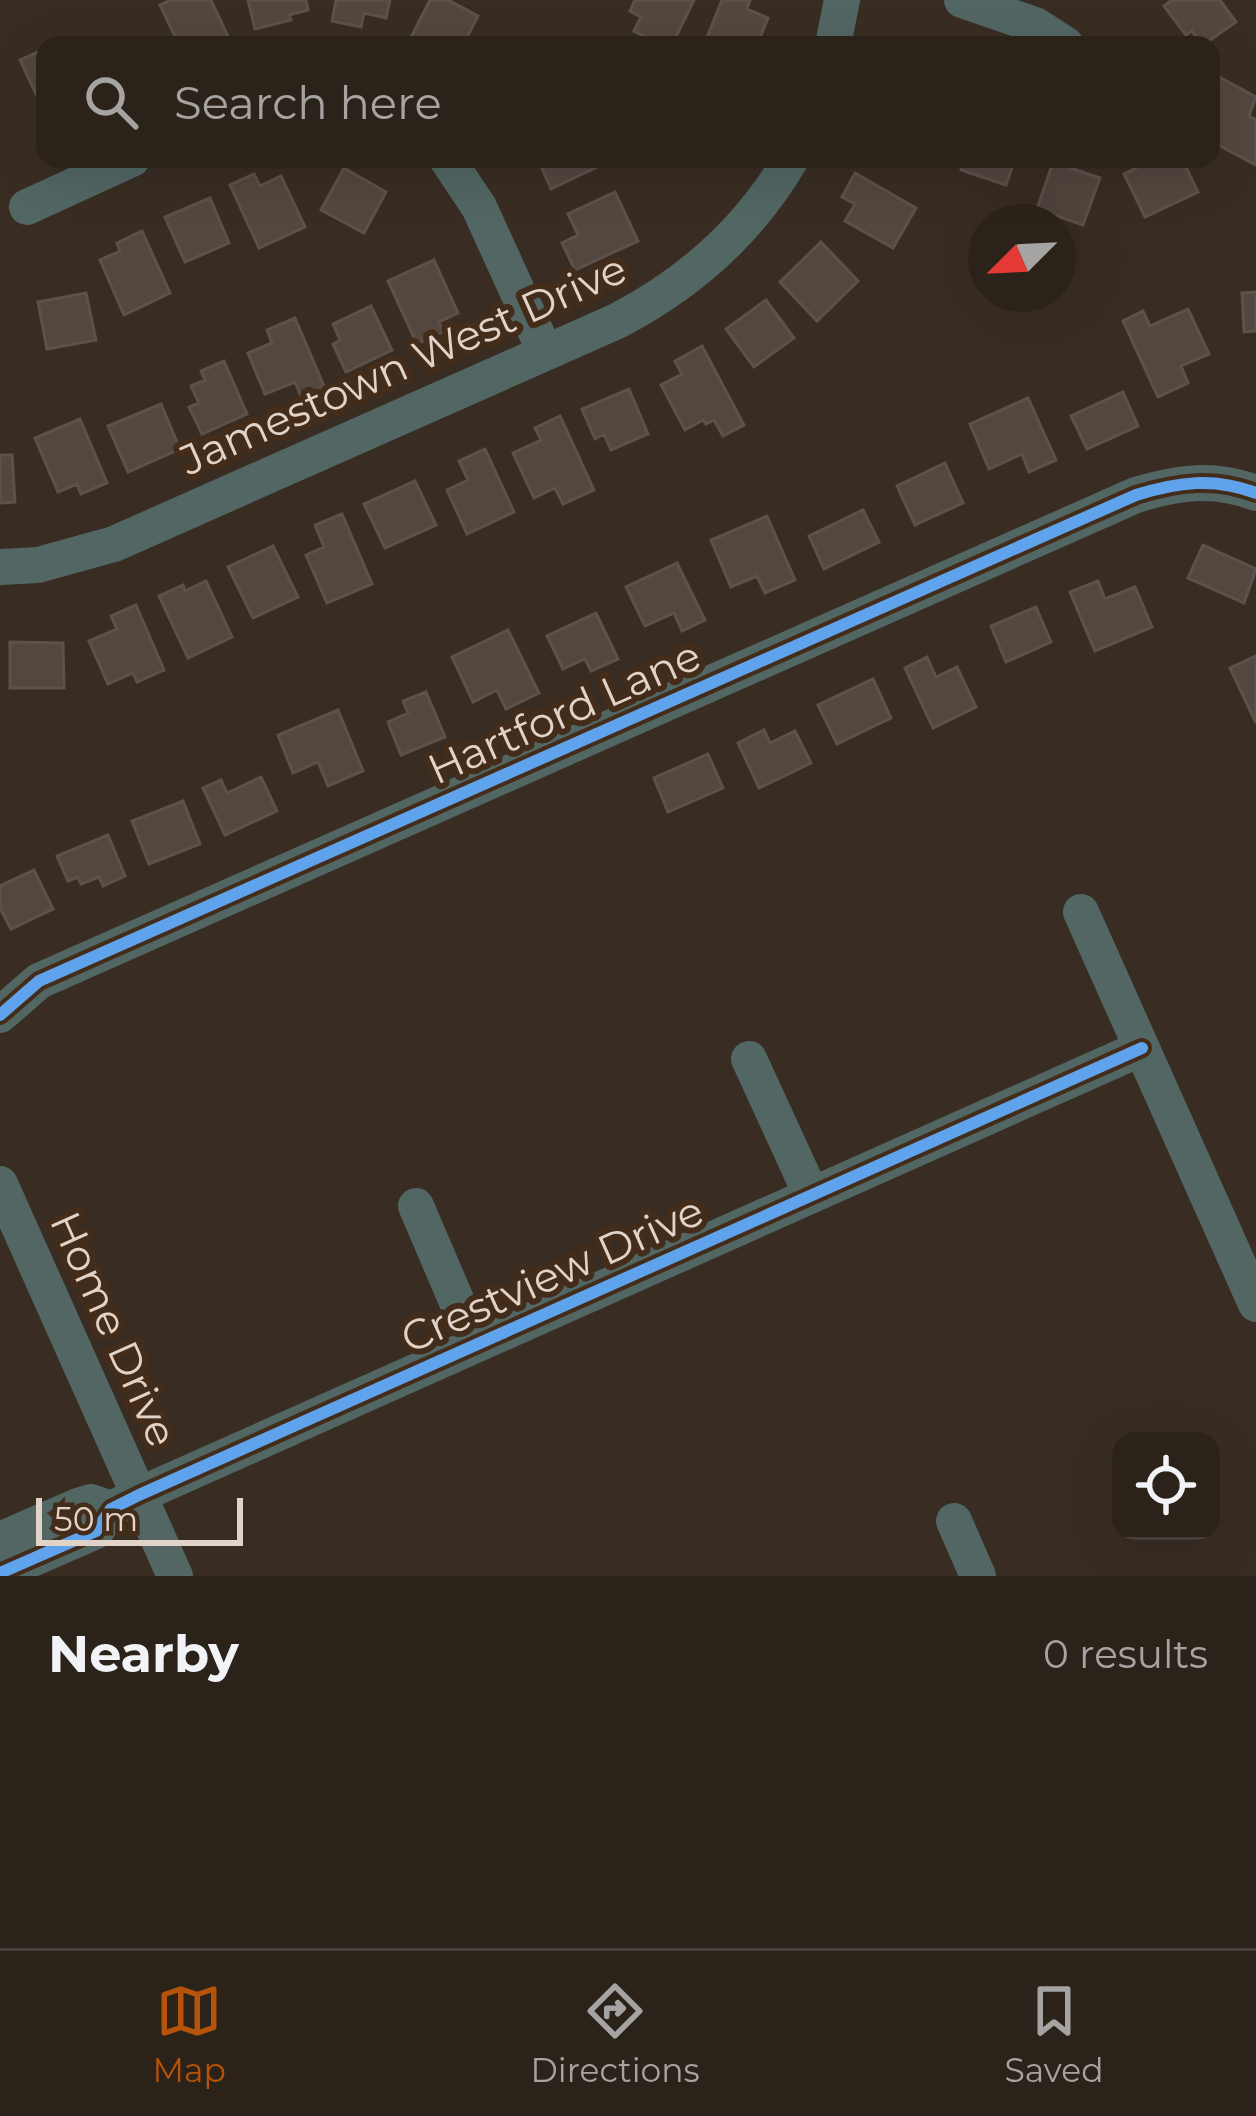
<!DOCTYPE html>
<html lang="en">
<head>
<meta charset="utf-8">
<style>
	:root { --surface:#2b221a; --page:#372f27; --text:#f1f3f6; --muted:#a6a4a2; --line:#473f39; --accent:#b45309 }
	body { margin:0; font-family:Montserrat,sans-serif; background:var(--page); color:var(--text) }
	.controls { position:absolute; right:36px; bottom:36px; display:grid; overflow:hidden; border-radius:24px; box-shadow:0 12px 48px #0002 }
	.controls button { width:108px; height:108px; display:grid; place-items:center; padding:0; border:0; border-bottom:3px solid var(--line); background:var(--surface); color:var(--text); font:60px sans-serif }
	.compass { position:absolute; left:968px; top:204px; width:108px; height:108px; border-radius:50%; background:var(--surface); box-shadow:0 12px 48px #0002; rotate:246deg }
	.scale { position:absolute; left:36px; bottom:30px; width:207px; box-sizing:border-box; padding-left:12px; border:6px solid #e2d3c8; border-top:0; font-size:33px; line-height:42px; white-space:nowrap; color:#e2d3c8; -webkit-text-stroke:9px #432c19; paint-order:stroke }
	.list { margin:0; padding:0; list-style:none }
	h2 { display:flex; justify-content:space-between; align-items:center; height:156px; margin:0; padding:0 48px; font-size:51px }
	h2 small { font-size:39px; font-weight:400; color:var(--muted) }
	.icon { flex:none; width:66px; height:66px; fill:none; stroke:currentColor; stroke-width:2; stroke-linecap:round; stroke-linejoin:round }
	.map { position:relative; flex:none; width:1256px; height:1576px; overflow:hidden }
	.search { position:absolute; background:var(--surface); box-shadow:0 12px 48px #0002; left:36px; right:36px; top:36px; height:132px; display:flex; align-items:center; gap:30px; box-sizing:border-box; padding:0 42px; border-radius:24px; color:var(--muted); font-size:45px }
	.sheet { height:372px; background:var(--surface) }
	nav { display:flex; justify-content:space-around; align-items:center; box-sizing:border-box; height:168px; border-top:3px solid var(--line); background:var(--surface); font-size:33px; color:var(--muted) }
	nav a { display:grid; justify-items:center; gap:6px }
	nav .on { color:var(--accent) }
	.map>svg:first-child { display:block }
</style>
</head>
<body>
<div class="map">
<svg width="1256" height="1576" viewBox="0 0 1256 1576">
	<rect width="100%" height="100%" fill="#392d23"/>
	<!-- building -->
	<path fill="#53473f" stroke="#5d524a" stroke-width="3" d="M171,0H211L232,45H179L160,5Z
		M248,0H306L308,10L289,15L291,20L255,29Z
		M336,0H390L386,18L364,13L361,27L332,21Z
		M430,0H448L478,16L463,45H407Z
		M635,0H694L672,45H661L634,31L641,17L630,11Z
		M722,0H750L747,9L768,18L757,45H704Z
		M1172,0H1220L1236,22L1203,45L1192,31L1186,35L1164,6Z
		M45,49V108L43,109L20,60Z
		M1219,77L1256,97L1249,116L1256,120V165L1211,141V91Z
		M549,159H614L551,189L540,164Z
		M964,159H1015L1006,185L961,170Z
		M1155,159H1182L1198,192L1145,217L1124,174Z
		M1053,162L1100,178L1083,225L1037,209Z
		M344,168L386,192L364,233L321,210Z
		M855,173L916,208L893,248L845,221L855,204L842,197Z
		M254,174L260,186L281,176L305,227L259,248L230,185Z
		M615,192L638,241L575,270L562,243L578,235L568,214Z
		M210,198L229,243L185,262L165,217Z
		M142,231L170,293L124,315L100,260L120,251L117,243Z
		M821,242L858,281L817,321L780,282Z
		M434,260L458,313L439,322L443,332L417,344L388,281Z
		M1256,292V331L1244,332L1242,293Z
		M86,293L96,340L47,349L38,302Z
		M766,300L794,338L754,367L726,329Z
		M371,306L392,350L346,372L333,344L340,340L333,324Z
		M1188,309L1209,354L1181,366L1188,383L1158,397L1123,321L1143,311L1150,326Z
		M295,318L324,386L301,396L295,382L265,394L248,353L272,343L267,330Z
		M702,346L744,425L723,436L714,420L706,424L703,420L685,430L661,385L682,374L675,361Z
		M224,361L247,414L202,434L189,407L199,403L191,386L205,380L201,371Z
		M629,389L648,434L611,450L604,434L595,439L582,409Z
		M1123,392L1138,426L1087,449L1071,416Z
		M1028,398L1056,460L1029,472L1022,454L989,469L970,424Z
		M161,404L180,449L128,472L108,426Z
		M560,416L594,490L563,504L555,488L534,498L513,453L541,440L535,428Z
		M80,419L107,483L81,494L77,484L58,492L35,438Z
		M485,449L514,512L467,534L447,490L468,480L459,461Z
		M0,455H12L15,502L0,503Z
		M945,463L963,503L915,525L897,486Z
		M415,481L436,525L385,548L364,504Z
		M863,510L879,542L824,569L809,536Z
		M342,514L372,584L327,603L306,555L324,547L315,525Z
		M767,516L795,580L765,593L757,576L731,587L711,540Z
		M1203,545L1256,569L1244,603L1188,578Z
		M273,546L298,597L253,618L228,567Z
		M677,563L705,620L682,631L674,613L645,626L626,587Z
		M206,581L232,637L188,658L159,596L183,585L185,591Z
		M1098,581L1105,599L1135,587L1152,627L1095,651L1070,592Z
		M136,605L164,670L137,682L133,673L108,684L89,641L117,629L111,616Z
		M1036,607L1051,642L1006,662L991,626Z
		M596,613L618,659L591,671L585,659L563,669L547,636Z
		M508,630L539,693L506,709L497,690L473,702L452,657Z
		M10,642L63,643L64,688H10Z
		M1256,656V723L1230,668Z
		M927,657L936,677L957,667L976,707L933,728L905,668Z
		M873,679L891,718L837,744L818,705Z
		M426,692L445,737L401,755L388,722L408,713L403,701Z
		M338,710L363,771L328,786L318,762L293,773L278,735Z
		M764,730L770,743L795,731L811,763L759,788L738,743Z
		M708,754L723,788L668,812L654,778Z
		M261,777L277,811L225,835L203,788L221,780L227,793Z
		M183,801L200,844L149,864L132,821Z
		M108,835L125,876L103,886L99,877L81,884L78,877L68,881L57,856Z
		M34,870L53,909L11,929L0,908V886Z"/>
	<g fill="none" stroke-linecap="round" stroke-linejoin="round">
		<!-- minor -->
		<path stroke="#526664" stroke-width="36" d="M962,0L1035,25L1066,45
			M833,45L842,0
			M447,159L479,207L545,352
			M27,207L132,159
			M0,567L38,565L114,544L617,321C690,283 749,231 791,159
			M1081,912L1256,1304
			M0,1015L39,981L1136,495C1178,482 1214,477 1256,493
			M749,1059L811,1194
			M0,1184L175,1576
			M416,1206L475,1344
			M954,1521L978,1576
			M0,1540L78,1506L91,1502L111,1509
			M0,1573L96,1531L111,1509L139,1495L1142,1048"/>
		<defs>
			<path id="cycleway" d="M0,1015L39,981L1136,495C1178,482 1214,477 1256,493
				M0,1573L96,1531L111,1509L139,1495L1142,1048"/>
		</defs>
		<!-- cycleway casing -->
		<use href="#cycleway" stroke="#432c19" stroke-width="20"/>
		<!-- cycleway -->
		<use href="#cycleway" stroke="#60a3ed" stroke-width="12"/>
	</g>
	<g text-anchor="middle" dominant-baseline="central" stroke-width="12" stroke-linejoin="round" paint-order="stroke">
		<!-- street labels -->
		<g font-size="42" fill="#e2d3c8" stroke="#432c19">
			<text transform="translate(403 364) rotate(-24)">Jamestown West Drive</text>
			<text transform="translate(564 712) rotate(-24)">Hartford Lane</text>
			<text transform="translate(552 1274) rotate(-24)">Crestview Drive</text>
			<text transform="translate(114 1329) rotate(66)">Home Drive</text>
		</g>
	</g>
</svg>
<div class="controls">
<button><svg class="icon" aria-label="locate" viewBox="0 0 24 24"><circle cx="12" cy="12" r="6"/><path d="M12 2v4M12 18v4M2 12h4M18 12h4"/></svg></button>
</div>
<svg class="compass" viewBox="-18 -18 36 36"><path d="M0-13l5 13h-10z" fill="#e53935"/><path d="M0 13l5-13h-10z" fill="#a6a4a2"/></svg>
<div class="scale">50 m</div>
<div class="search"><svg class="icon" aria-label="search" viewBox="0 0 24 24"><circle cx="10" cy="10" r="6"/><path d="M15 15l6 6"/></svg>Search here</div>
</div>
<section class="sheet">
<h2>Nearby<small>0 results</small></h2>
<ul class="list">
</ul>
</section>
<nav>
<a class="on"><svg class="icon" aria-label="map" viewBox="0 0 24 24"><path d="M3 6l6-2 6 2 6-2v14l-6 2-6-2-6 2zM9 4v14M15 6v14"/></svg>Map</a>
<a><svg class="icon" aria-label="directions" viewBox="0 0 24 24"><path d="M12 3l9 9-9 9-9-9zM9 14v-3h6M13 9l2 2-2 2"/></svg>Directions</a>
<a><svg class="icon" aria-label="saved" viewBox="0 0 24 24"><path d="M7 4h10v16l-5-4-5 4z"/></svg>Saved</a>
</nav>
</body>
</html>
